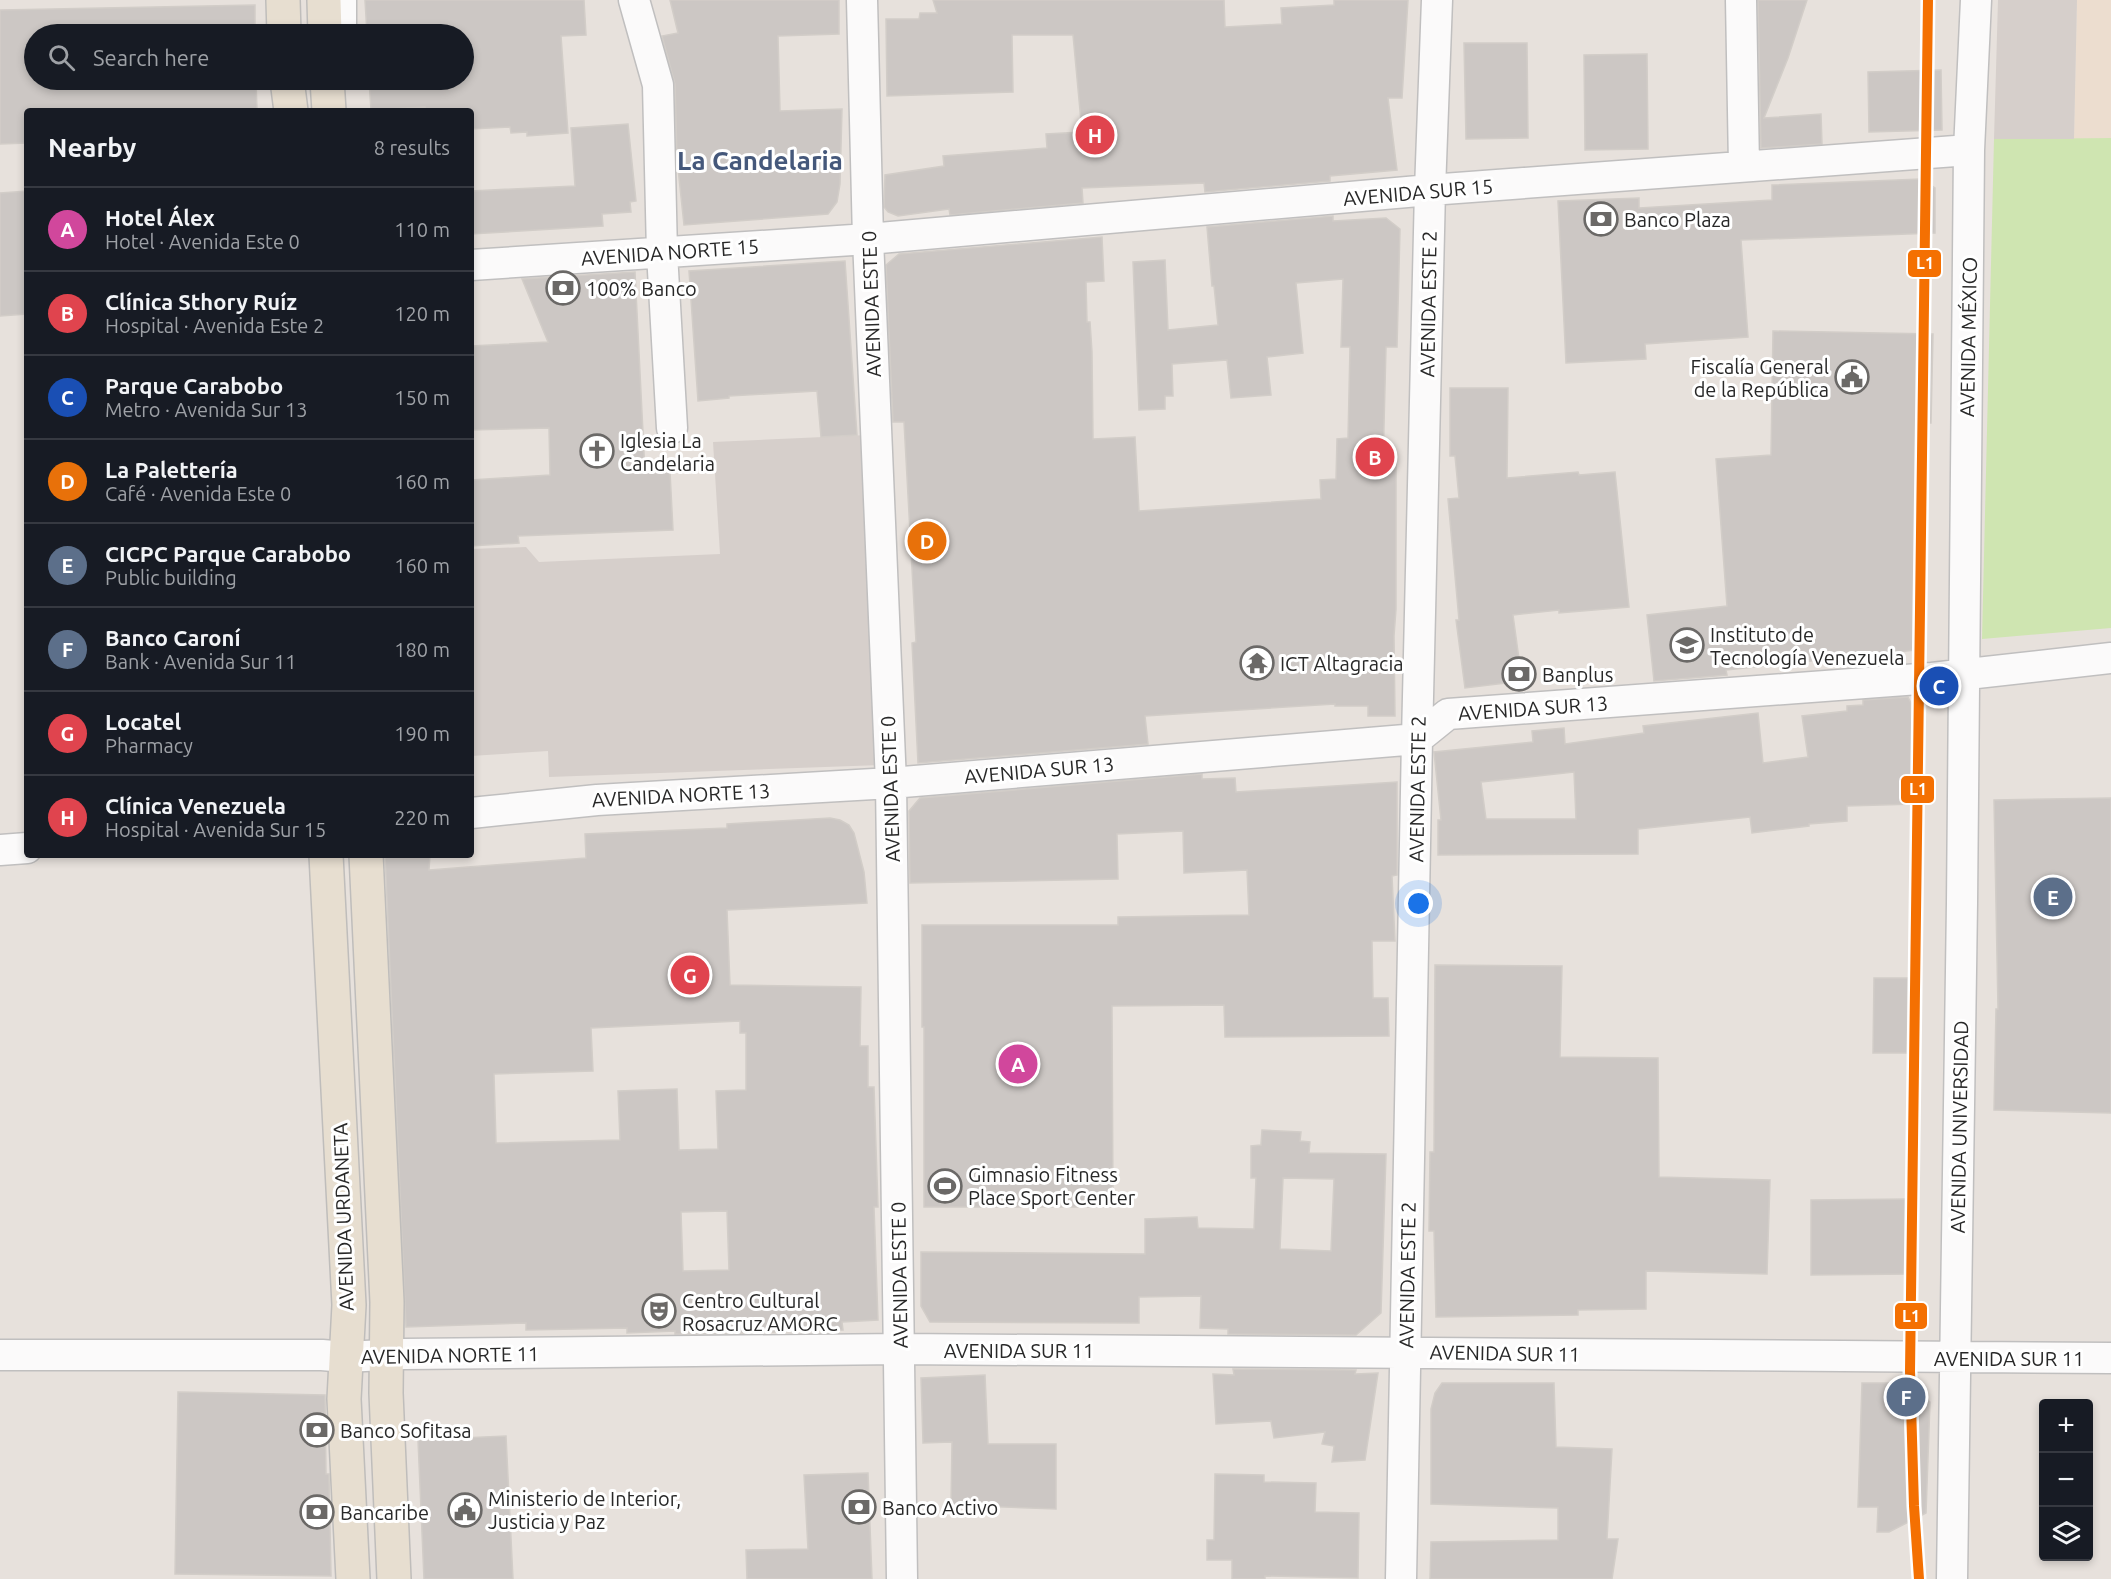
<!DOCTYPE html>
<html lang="en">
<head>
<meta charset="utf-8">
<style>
	:root { --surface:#171b24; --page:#20242c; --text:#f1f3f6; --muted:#9ea1a6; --line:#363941; --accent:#d93025 }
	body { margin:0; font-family:Ubuntu,sans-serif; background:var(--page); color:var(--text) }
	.controls { position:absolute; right:18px; bottom:18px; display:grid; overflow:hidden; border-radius:6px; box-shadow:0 3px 9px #0003 }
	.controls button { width:54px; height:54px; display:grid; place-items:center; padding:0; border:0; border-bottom:2px solid var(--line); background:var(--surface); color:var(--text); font:30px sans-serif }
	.you { position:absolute; left:1419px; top:904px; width:21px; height:21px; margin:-15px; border:4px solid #fff; border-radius:50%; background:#1a73e8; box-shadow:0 0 0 9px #1a73e833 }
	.badge { display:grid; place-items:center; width:39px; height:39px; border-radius:50%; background:var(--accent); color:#fff; font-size:20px; font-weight:700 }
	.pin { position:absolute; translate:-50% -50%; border:3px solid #fff; box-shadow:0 2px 6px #0006 }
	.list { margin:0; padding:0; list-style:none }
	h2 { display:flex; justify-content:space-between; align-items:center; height:78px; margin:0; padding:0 24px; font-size:26px }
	h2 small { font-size:20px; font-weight:400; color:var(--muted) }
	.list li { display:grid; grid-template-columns:39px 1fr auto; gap:18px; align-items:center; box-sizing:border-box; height:84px; padding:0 24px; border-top:2px solid var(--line) }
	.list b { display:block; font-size:22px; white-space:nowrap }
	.list p { margin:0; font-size:20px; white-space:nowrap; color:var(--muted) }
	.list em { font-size:20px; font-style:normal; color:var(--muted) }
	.icon { flex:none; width:33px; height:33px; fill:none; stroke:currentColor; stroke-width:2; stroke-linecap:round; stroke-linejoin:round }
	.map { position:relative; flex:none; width:2111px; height:1579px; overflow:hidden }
	.search { position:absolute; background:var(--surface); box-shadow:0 3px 9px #0003; left:24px; top:24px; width:450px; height:66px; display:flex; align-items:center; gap:15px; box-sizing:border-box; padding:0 21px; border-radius:33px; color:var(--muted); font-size:22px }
	.panel { position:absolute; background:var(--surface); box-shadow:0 3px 9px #0003; left:24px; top:108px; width:450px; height:750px; border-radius:6px }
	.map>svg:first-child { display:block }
</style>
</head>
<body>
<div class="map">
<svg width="2111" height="1579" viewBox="0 0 2111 1579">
	<rect width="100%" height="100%" fill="#e7e1dc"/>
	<!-- education -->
	<path fill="#ecddcf" d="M2077,0H2111V138L2074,139Z"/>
	<!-- green -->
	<path fill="#cfe5b1" d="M2111,138V628L1982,639L1994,139Z"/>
	<!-- plaza -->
	<path fill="#d6cfcb" d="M1998,0H2077L2074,139H1994Z
		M868,435L881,765L549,777L548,751L471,756V549L526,547L539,562L720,554L713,442Z"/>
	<!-- building -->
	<path fill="#ccc7c4" stroke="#d2cdc8" stroke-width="1.5" fill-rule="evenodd" d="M365,0H584L586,35L561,36L568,133L527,136V132L511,133L510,127L471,129V111H426L425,107L371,110L369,80H464V34H367Z
		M670,0H839V34L778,36L780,111L842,109L840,184L837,202L828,214L684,225L677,159L675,84L662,36L678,33Z
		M933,0H1224L1225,27L1282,24L1281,8L1334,5V0H1408L1402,98H1388L1397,170L1330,176V181L1205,192L1204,183L1082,188L1083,203L950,215L949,209L898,216L888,212L884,207L885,175L944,166L943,156L1047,148L1046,134L1082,132L1073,35H1012L1013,92L887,96L886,19H919L920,13H937Z
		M1758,0H1807L1788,58L1764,118L1821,114L1822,144L1761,148Z
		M255,5V34H34V80H256L257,111H27V143L0,144V10Z
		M1464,43H1527L1528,138L1466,139Z
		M1647,54L1648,149L1585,150L1584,55Z
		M1941,70L1942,130L1869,132L1868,72Z
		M628,124L636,201L630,202L631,212L602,214L603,226L471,234V191L575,186L571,128Z
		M1921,179L1935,188V233L1741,240L1748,337L1645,344L1646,359L1566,363L1558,201L1639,198V208L1772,200V185Z
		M27,191V314L0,316V193Z
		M1333,216V221L1386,218L1400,229L1397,347H1386L1383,464H1396V609L1394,636L1395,716H1368V706H1335V704L1145,716L1148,744L918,763L912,643L916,642L904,422H893L886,265L899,254L1102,237L1104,281L1086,282L1087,322H1090L1092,352L1093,439L1135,437L1139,511L1321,499L1320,480L1336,479L1337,439L1348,438L1350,347H1341L1343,279L1296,283L1303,353L1267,357L1271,395L1231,398L1227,360L1172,364L1173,396H1165V409L1139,410L1133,262L1165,260L1168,330L1218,325L1214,286H1212L1207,227Z
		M845,261L857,435L821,437L817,391L729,396V398L698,401L689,271Z
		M635,272L645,473L670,472L673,530L518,536L519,543L471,546V480L550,475L549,428L471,430V346L548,342L522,279Z
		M1773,331L1933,334L1931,423H1917L1915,650L1726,670L1727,675L1654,681L1647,615L1727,606L1716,459L1771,455Z
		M1450,388H1508L1507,478L1578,472L1579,475L1615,472L1629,607L1559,613V610L1513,615L1522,681L1465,688L1456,620H1459L1448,499L1459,498L1455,456H1450Z
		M1908,697L1911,703L1914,804L1847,806V821L1809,824V826L1752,833L1750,817L1638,829V854L1438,855V820H1441L1434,752L1533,742L1532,731L1564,728L1565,744L1644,733L1643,726L1758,713L1763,763L1808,757L1802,716L1847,711V706L1863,705V700ZM1574,772L1576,819H1486L1481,782Z
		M1202,774V779L1235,778L1236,792L1397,782V875L1392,876L1395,941H1372L1373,998H1388L1389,1036L1225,1037L1224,1005L1112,1006L1113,1207H924V1027H922V925H1118V917L1249,915L1247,870L1184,873L1183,831L1117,834L1118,879L910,883L909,811L920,798Z
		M2111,798V1113L1994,1110L1996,1009H1998L1994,800Z
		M830,818L840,820L849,825L854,833L864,872L867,903L727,910L730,985L861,987L860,1046H868V1087H874L878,1207H874L878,1320L842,1322L843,1330L749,1333L675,1334V1331L627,1333V1328L526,1330V1323L406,1327L385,855H430L429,870L586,858L585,834L727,828V824ZM740,1021V1033H746V1090L716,1091L718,1149L679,1150L677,1089L618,1091L620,1140L496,1143L494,1074L593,1071L591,1028ZM727,1211L729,1270L683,1271L681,1212Z
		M1435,965L1562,966L1560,1057L1658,1058L1659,1177L1770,1180L1767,1274L1646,1271V1309L1578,1310V1315L1436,1317L1434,1231H1429L1430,1152H1434Z
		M1874,978H1908L1907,1053H1873Z
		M1262,1130L1301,1132L1300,1141L1310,1142L1309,1153L1386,1154L1381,1313L1356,1335L1228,1334V1329L1200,1328L1201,1296L1139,1297V1323L930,1322L921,1306V1252L1145,1254V1219L1197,1217L1198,1228L1254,1229L1256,1178H1251V1146L1261,1145ZM1283,1178L1334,1179L1331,1251L1280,1249Z
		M1910,1199L1911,1274L1811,1275V1200Z
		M1233,1369L1356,1370L1355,1374L1378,1373L1365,1460L1332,1462L1334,1446L1322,1444L1325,1432L1274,1438L1271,1421L1216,1424L1213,1374L1234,1375Z
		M985,1375L988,1444H1056V1509L951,1505L952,1442L923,1443L921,1378Z
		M1442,1383H1554L1556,1447L1612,1449L1607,1539H1618L1612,1579H1430L1431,1542L1558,1540V1508L1431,1504V1409L1435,1393Z
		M1862,1383H1910L1930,1402L1926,1513L1889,1532H1877L1878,1507H1858Z
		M178,1392L325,1395L326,1474H329L331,1576L175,1574Z
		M506,1436L513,1579H424L418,1440Z
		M868,1473L872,1579H747L746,1550L808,1549L804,1475Z
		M1215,1474L1264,1475V1482L1316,1483L1315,1512L1359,1513L1358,1578L1265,1576V1579H1232V1560H1207V1540H1214Z"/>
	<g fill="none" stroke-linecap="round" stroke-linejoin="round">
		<defs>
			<path id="minor" d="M341,0V34
				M634,0L658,85L662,253L672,428
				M862,0L868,239L891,783L902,1579
				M1741,0L1744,166
				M471,265L868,239L1430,190L1969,150
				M471,813L597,800L891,783L1417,739L1448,714L1932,678L2111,658
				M0,850L27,848
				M0,1355H322L345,1357L404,1354L900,1349L2111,1358
				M1401,1579L1417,739L1430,190L1437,0
				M1952,1579L1962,903L1969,150L1976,0"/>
			<path id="major" d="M283,0L284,34
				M324,0L325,34
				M287,80L291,111
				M327,80L329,111
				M326,855L349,1305L344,1399L353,1579
				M366,855L387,1302L386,1393L394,1579"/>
		</defs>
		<!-- minor casing -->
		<use href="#minor" stroke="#c0bfbf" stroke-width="33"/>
		<!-- major casing -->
		<use href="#major" stroke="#bfbdbb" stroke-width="36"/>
		<!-- minor -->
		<use href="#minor" stroke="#fbfafa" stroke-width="30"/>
		<!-- major -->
		<use href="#major" stroke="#e7ded0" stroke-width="33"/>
		<defs>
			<path id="metro-1" d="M1919,1579L1914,1506L1910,1371L1928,0"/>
		</defs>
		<!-- metro-1 casing -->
		<use href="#metro-1" stroke="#fff" stroke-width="15"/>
		<!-- metro-1 -->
		<use href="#metro-1" stroke="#f47002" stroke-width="10"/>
	</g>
	<!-- icons -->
	<defs>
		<symbol id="bank-ring" viewBox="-11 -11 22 22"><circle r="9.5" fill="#fff" stroke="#6b6967" stroke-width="1.5"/><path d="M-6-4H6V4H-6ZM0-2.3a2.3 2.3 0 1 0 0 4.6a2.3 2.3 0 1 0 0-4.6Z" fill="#6b6967"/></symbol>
		<symbol id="civic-ring" viewBox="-11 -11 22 22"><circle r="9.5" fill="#fff" stroke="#6b6967" stroke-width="1.5"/><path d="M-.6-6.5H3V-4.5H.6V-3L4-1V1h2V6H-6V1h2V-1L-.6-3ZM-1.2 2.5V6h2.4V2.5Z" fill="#6b6967"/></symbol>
		<symbol id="church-ring" viewBox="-11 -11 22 22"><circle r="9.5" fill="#fff" stroke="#6b6967" stroke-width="1.5"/><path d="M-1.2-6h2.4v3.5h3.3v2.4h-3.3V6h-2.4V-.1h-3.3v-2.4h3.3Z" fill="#6b6967"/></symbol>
		<symbol id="university-ring" viewBox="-11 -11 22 22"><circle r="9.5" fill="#fff" stroke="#6b6967" stroke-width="1.5"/><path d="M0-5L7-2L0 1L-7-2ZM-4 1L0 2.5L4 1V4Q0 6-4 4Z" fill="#6b6967"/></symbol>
		<symbol id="temple-ring" viewBox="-11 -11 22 22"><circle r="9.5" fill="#fff" stroke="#6b6967" stroke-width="1.5"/><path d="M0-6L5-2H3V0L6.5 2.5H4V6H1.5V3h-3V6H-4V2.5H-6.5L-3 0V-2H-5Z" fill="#6b6967"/></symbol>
		<symbol id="stadium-ring" viewBox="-11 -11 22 22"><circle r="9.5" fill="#fff" stroke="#6b6967" stroke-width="1.5"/><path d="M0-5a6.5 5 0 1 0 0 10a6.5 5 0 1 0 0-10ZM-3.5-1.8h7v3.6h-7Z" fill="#6b6967"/></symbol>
		<symbol id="theatre-ring" viewBox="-11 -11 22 22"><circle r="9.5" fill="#fff" stroke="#6b6967" stroke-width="1.5"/><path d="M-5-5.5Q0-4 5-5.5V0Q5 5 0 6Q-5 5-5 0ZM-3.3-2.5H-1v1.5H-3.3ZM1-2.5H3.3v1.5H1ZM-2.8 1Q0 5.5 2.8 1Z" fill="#6b6967"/></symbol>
	</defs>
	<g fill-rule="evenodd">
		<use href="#bank-ring" x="1582" y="200" width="38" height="38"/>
		<use href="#bank-ring" x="544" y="269" width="38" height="38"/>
		<use href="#civic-ring" x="1833" y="358" width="38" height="38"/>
		<use href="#church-ring" x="578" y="432" width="38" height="38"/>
		<use href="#university-ring" x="1668" y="626" width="38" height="38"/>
		<use href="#temple-ring" x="1238" y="644" width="38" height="38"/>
		<use href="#bank-ring" x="1500" y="655" width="38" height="38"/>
		<use href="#stadium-ring" x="926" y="1167" width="38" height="38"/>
		<use href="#theatre-ring" x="640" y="1292" width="38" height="38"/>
		<use href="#bank-ring" x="298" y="1411" width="38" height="38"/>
		<use href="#bank-ring" x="840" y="1488" width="38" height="38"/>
		<use href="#civic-ring" x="446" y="1491" width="38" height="38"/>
		<use href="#bank-ring" x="298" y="1493" width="38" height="38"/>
	</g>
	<g text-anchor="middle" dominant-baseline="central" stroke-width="6" stroke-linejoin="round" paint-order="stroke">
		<!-- street labels -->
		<g font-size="20" fill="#282828" stroke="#fff">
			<text transform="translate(1418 192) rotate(-5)">AVENIDA SUR 15</text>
			<text transform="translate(670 252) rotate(-4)">AVENIDA NORTE 15</text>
			<text transform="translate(871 304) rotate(-92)">AVENIDA ESTE 0</text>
			<text transform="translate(1428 304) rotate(-89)">AVENIDA ESTE 2</text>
			<text transform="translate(1968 337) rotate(-89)">AVENIDA MÉXICO</text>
			<text transform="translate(1533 708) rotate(-4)">AVENIDA SUR 13</text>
			<text transform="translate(1039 770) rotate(-5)">AVENIDA SUR 13</text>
			<text transform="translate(890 789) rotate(-92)">AVENIDA ESTE 0</text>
			<text transform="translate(1417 789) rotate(-89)">AVENIDA ESTE 2</text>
			<text transform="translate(681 795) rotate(-3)">AVENIDA NORTE 13</text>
			<text transform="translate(1959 1127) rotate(-89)">AVENIDA UNIVERSIDAD</text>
			<text transform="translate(343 1217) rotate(-92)">AVENIDA URDANETA</text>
			<text transform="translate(899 1275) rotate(-91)">AVENIDA ESTE 0</text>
			<text transform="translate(1407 1275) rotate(-89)">AVENIDA ESTE 2</text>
			<text x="1019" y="1350">AVENIDA SUR 11</text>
			<text transform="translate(1505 1353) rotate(1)">AVENIDA SUR 11</text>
			<text transform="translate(450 1355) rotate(-1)">AVENIDA NORTE 11</text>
			<text x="2009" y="1358">AVENIDA SUR 11</text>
		</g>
		<!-- poi labels -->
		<g font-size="20" fill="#282828" stroke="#fff" text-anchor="start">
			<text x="1624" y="219">Banco Plaza</text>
			<text x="586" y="288">100% Banco</text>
			<text x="1829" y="366" text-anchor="end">Fiscalía General<tspan x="1829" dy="23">de la República</tspan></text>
			<text x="620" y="440">Iglesia La<tspan x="620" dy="23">Candelaria</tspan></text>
			<text x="1710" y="634">Instituto de<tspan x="1710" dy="23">Tecnología Venezuela</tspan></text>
			<text x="1280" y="663">ICT Altagracia</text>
			<text x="1542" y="674">Banplus</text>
			<text x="968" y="1174">Gimnasio Fitness<tspan x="968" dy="23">Place Sport Center</tspan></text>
			<text x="682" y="1300">Centro Cultural<tspan x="682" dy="23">Rosacruz AMORC</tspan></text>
			<text x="340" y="1430">Banco Sofitasa</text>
			<text x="488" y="1498">Ministerio de Interior,<tspan x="488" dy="23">Justicia y Paz</tspan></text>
			<text x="882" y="1507">Banco Activo</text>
			<text x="340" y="1512">Bancaribe</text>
		</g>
		<!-- district labels -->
		<g font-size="26" font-weight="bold" fill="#45587b" stroke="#fff">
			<text x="760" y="160">La Candelaria</text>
		</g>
	</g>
	<g stroke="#fff" stroke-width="2">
		<rect x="1907" y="249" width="35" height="29" rx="6" fill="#f47002"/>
		<rect x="1900" y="775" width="35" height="29" rx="6" fill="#f47002"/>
		<rect x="1894" y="1302" width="34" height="28" rx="6" fill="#f47002"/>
	</g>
	<g font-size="16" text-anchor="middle" font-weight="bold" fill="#fff">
		<text x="1925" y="269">L1</text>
		<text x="1918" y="795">L1</text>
		<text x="1911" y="1322">L1</text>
	</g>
</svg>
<div class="controls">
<button>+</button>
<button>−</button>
<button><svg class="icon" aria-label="layers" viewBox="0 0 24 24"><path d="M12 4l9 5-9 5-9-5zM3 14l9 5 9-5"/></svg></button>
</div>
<div class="you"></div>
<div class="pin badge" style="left:1018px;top:1064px;background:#d1479c">A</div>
<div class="pin badge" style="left:1375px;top:457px;background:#e0444e">B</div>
<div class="pin badge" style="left:1939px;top:686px;background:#1a4fb4">C</div>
<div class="pin badge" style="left:927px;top:541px;background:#e8710a">D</div>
<div class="pin badge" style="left:2053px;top:897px;background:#5c6f8a">E</div>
<div class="pin badge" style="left:1906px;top:1397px;background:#5c6f8a">F</div>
<div class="pin badge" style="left:690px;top:975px;background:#e0444e">G</div>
<div class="pin badge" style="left:1095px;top:135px;background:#e0444e">H</div>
<div class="search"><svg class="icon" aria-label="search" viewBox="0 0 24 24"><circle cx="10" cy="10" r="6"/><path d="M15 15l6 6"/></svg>Search here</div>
<section class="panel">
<h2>Nearby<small>8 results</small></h2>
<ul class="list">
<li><span class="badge" style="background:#d1479c">A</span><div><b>Hotel Álex</b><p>Hotel · Avenida Este 0</p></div><em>110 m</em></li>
<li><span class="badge" style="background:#e0444e">B</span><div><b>Clínica Sthory Ruíz</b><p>Hospital · Avenida Este 2</p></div><em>120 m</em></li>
<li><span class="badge" style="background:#1a4fb4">C</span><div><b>Parque Carabobo</b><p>Metro · Avenida Sur 13</p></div><em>150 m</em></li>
<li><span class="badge" style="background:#e8710a">D</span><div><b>La Palettería</b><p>Café · Avenida Este 0</p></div><em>160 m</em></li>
<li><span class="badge" style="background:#5c6f8a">E</span><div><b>CICPC Parque Carabobo</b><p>Public building</p></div><em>160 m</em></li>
<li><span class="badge" style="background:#5c6f8a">F</span><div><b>Banco Caroní</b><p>Bank · Avenida Sur 11</p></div><em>180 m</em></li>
<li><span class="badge" style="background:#e0444e">G</span><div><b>Locatel</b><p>Pharmacy</p></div><em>190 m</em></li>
<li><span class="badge" style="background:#e0444e">H</span><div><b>Clínica Venezuela</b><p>Hospital · Avenida Sur 15</p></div><em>220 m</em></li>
</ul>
</section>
</div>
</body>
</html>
